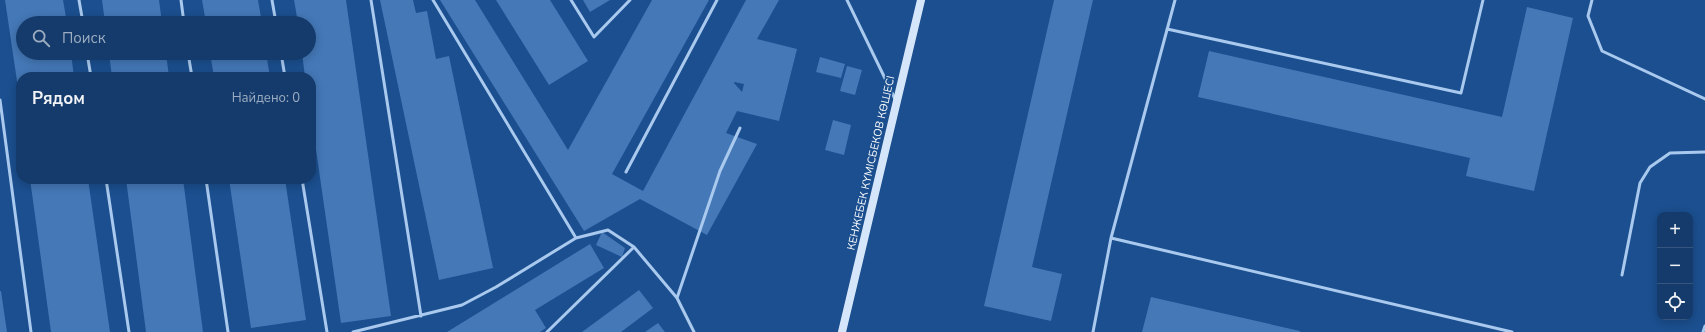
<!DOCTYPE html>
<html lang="ru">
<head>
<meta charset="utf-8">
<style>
	:root { --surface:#143b6b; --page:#214673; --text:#f1f3f6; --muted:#9dadc1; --line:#33557e }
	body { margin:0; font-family:"Nunito Sans",sans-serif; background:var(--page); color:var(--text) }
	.controls { position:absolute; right:12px; bottom:12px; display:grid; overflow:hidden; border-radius:8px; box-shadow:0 2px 10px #0003 }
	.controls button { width:36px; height:36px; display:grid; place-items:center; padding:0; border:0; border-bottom:1px solid var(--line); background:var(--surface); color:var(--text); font:20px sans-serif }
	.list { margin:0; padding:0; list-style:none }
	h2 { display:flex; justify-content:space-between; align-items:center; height:52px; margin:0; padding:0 16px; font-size:17px }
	h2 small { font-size:13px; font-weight:400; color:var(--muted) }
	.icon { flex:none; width:22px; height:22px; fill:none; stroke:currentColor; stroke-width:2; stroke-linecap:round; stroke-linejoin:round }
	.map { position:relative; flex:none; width:1705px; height:332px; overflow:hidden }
	.search { position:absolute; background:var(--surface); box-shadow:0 2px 10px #0003; left:16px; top:16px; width:300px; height:44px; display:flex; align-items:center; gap:10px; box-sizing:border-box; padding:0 14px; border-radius:22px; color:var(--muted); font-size:15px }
	.panel { position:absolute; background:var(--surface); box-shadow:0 2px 10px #0003; left:16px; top:72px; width:300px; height:112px; border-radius:16px }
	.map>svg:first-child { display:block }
</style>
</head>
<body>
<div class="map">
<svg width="1705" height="332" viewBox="0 0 1705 332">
	<rect width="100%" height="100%" fill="#1b4f8f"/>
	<!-- building -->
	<path fill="#4478b7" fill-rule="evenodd" d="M5,0H63L67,23H23V53H71L74,77H21V108Z
		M102,0H159L162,23H105Z
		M202,0H258L262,23H206Z
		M294,0H346L391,316L341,323L311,115V77H305L302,53H309V23H298Z
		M380,0H413L416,13L427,11L436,59L449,56L493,268L439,280Z
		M440,0H475L568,150L652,0H709L612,174L643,191L746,0H779L757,39L797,49L779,121L737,111L726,133L757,144L707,235L640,199L584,231ZM734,82L744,84L742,92L734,83Z
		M496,0H550L588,61L549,85Z
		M583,0H610L590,12Z
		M1054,0H1093L1032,267L1062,274L1051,321L984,306Z
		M1527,7L1573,18L1534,191L1466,176L1470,158L1198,97L1209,51L1502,117Z
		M109,53H166L169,77H112Z
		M210,53H266L270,77H214Z
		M820,57L845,64L841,78L816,72Z
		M847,66L862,70L855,95L840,91Z
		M833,120L851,125L844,155L825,150Z
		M30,179H88L110,332H51Z
		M126,179H183L203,332H146Z
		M229,179H285L306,320L251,328Z
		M602,232L625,248L622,257L596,245Z
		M590,244L604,268L535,310L546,328L540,332H447Z
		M639,290L653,308L621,332H582Z
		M0,291H1L7,332H0Z
		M1151,297L1300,331V332H1142Z
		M658,323L665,332H645Z"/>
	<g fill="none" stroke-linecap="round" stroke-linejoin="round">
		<!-- lane -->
		<path stroke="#a9c9ee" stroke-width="3" d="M79,0L83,23
			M181,0L184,23
			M272,0L276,23
			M371,0L421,316
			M433,0L576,238
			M571,0L594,37L630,0
			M847,0L895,99
			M1592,0L1588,16L1602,51L1705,99
			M1167,29L1461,93L1483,0
			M87,53L91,77
			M188,53L192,77
			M281,53L285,77
			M0,100L31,332
			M626,172L717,0
			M106,179L129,332
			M206,179L228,332
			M302,179L327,332
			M1111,238L1512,332
			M1622,275L1640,183L1650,167L1670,153L1705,152
			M677,298L720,171L740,128
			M353,332L462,305L496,287L576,238L608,230L634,247L677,298L694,332
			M547,332L634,247
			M1093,332L1111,238L1175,0
			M1703,332L1705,326"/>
		<!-- secondary -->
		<path stroke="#d6e6fa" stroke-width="8" d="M842,332L921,0"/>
	</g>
	<g text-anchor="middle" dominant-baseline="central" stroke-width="3.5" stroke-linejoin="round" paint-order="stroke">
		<!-- street labels -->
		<g font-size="11" fill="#fff" stroke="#1b4f8f">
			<text transform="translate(871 163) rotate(-77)">КЕНЖЕБЕК КҮМІСБЕКОВ КӨШЕСІ</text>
		</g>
	</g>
</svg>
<div class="controls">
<button>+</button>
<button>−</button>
<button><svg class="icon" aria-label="locate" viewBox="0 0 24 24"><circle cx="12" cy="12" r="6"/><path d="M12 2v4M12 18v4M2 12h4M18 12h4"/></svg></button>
</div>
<div class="search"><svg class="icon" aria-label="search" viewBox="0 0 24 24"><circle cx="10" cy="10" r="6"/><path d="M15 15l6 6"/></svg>Поиск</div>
<section class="panel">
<h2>Рядом<small>Найдено: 0</small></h2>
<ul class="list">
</ul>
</section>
</div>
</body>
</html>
